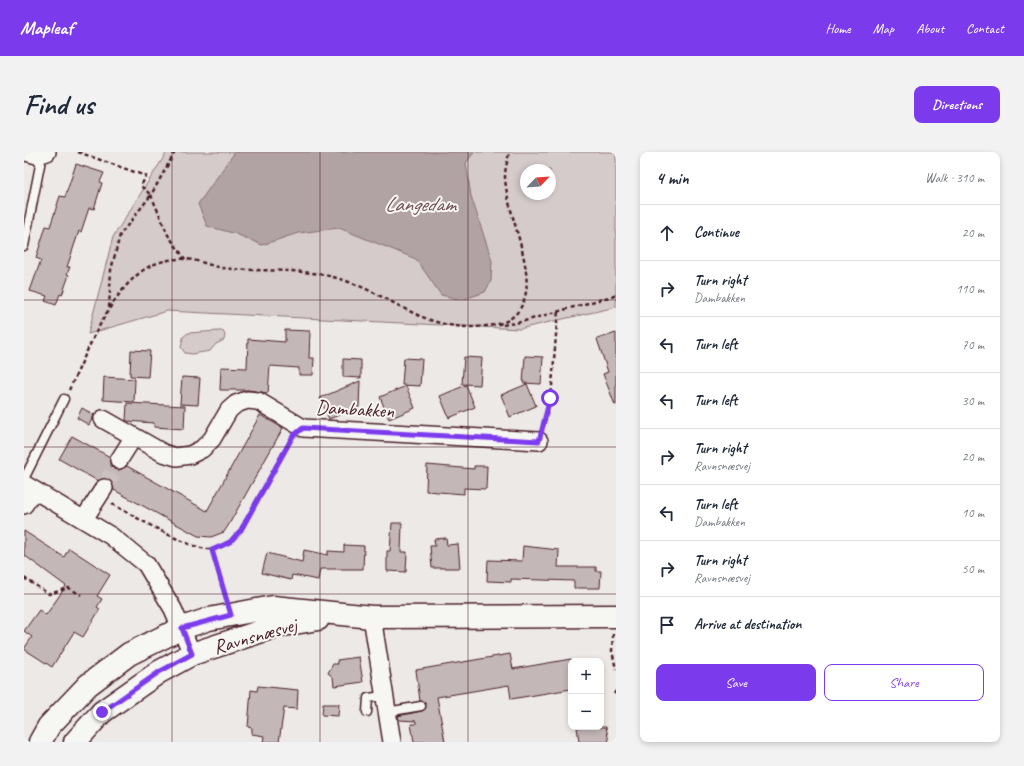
<!DOCTYPE html>
<html lang="en">
<head>
<meta charset="utf-8">
<style>
	:root { --surface:#fff; --page:#f2f2f3; --text:#1f2937; --muted:#747a83; --line:#e0e1e3; --accent:#7c3aed }
	body { margin:0; font-family:Caveat,sans-serif; background:var(--page); color:var(--text) }
	.controls { position:absolute; right:12px; bottom:12px; display:grid; overflow:hidden; border-radius:8px; box-shadow:0 2px 6px #0003 }
	.controls button { width:36px; height:36px; display:grid; place-items:center; padding:0; border:0; border-bottom:1px solid var(--line); background:var(--surface); color:var(--text); font:20px sans-serif }
	.compass { position:absolute; left:496px; top:12px; width:36px; height:36px; border-radius:50%; background:var(--surface); box-shadow:0 2px 6px #0003; rotate:65deg }
	.stop { position:absolute; width:12px; height:12px; margin:-9px; border:3px solid #7c3aed; border-radius:50%; background:#fff }
	.stop.end { background:#7c3aed; border-color:#fff; box-shadow:0 1px 4px #0008 }
	.list { margin:0; padding:0; list-style:none }
	h2 { display:flex; justify-content:space-between; align-items:center; height:52px; margin:0; padding:0 16px; font-size:17px }
	h2 small { font-size:13px; font-weight:400; color:var(--muted) }
	.list li { display:grid; grid-template-columns:26px 1fr auto; gap:12px; align-items:center; box-sizing:border-box; height:56px; padding:0 16px; border-top:1px solid var(--line) }
	.list b { display:block; font-size:15px; white-space:nowrap }
	.list p { margin:0; font-size:13px; white-space:nowrap; color:var(--muted) }
	.list em { font-size:13px; font-style:normal; color:var(--muted) }
	.actions { display:flex; gap:8px; padding:12px 16px }
	.actions a { flex:1; padding:9px 0; border:1px solid var(--accent); border-radius:8px; text-align:center; font-size:14px; color:var(--accent) }
	.actions .main { background:var(--accent); color:#fff }
	.icon { flex:none; width:22px; height:22px; fill:none; stroke:currentColor; stroke-width:2; stroke-linecap:round; stroke-linejoin:round }
	.map { position:relative; flex:none; width:592px; height:590px; overflow:hidden; border-radius:8px }
	header { display:flex; align-items:center; gap:24px; box-sizing:border-box; height:56px; padding:0 20px; background:var(--accent); color:#fff }
	header strong { font-size:19px }
	nav { display:flex; gap:22px; margin-inline-start:auto; font-size:14px }
	.intro { display:flex; align-items:center; justify-content:space-between; box-sizing:border-box; height:96px; padding:0 24px }
	h1 { margin:0; font-size:28px }
	.button { padding:10px 18px; border-radius:8px; background:var(--accent); color:#fff; font-size:14px; font-weight:700 }
	main { display:flex; gap:24px; padding:0 24px }
	aside { flex:1; background:var(--surface); border-radius:8px; box-shadow:0 2px 6px #0003 }
	.map>svg:first-child { display:block }
</style>
</head>
<body>
<header>
<strong>Mapleaf</strong>
<nav><a>Home</a><a>Map</a><a>About</a><a>Contact</a></nav>
</header>
<div class="intro"><h1>Find us</h1><a class="button">Directions</a></div>
<main>
<div class="map">
<svg width="592" height="590" viewBox="0 0 592 590">
	<rect width="100%" height="100%" fill="#ece9e6"/>
	<filter id="ink" filterUnits="userSpaceOnUse"><feTurbulence type="fractalNoise" baseFrequency=".025" numOctaves="2"/><feDisplacementMap in="SourceGraphic" scale="8" xChannelSelector="R" yChannelSelector="G"/><feConvolveMatrix kernelMatrix="1 2 1 2 8 2 1 2 1" color-interpolation-filters="sRGB"/></filter>
	<g filter="url(#ink)">
		<!-- green -->
		<path fill="#d4cbca" stroke="#8f757a" fill-rule="evenodd" d="M143,0H592V155L495,177L143,159L64,182L89,85ZM502,18H526V42H502Z
			M195,179H199L201,183L200,188L192,192L186,199L168,202L161,201L157,195L159,185L164,181Z"/>
		<!-- water -->
		<path fill="#b1a2a3" stroke="#886e73" d="M211,0H450L442,11L447,44L468,109L467,129L461,140L438,148L417,143L392,107L315,76L274,81L238,93L212,82L183,74L174,52Z"/>
		<!-- building -->
		<path fill="#c4b7b7" stroke="#4a1f2b" d="M52,12L80,21L76,30L78,31L70,57L65,56L57,80L55,79L43,115H46L43,122L45,123L38,143L36,142L32,153L21,149L23,144L6,139L17,108L12,106L22,74L26,75L36,44L41,45Z
			M261,178L286,179L285,206H290L289,223H275V216L246,214L244,241L224,238H196L197,215L223,216L224,187L261,190Z
			M592,181V253H591L579,222L584,220L573,187Z
			M107,198L126,199L124,225L106,224Z
			M501,204L519,205L517,232L499,231Z
			M440,205L458,206L456,233L438,232Z
			M380,206L398,207L396,234L378,233Z
			M319,207L337,208V226L319,225Z
			M80,225L111,227L110,250L79,248Z
			M158,225L176,226L174,253L156,252Z
			M336,229L335,255L305,267L296,246Z
			M503,232L512,254L486,265L477,243Z
			M442,233L451,255L425,266L416,244Z
			M382,234L391,256L365,267L356,245Z
			M103,251L161,254L160,277L130,275V271L103,269H102Z
			M58,256L70,263L65,273L53,266Z
			M236,263L259,276L204,374L200,380L187,385L174,384L90,338L89,332L85,327L80,326L74,329L35,307L48,284L86,305V312L90,317L95,318L103,314L183,359Z
			M403,313L450,317V314H463L462,337L440,336V342L402,339Z
			M368,371H378L377,400H383L382,420L363,419V399H366Z
			M0,379L40,405L45,396L86,423L73,444L78,447L73,455L76,457L59,485L50,480L28,515L0,497L8,485L0,479L15,458L22,463L42,434L0,403Z
			M422,386L423,393L434,392L436,416H408L406,394H411L410,387Z
			M320,393L340,394L339,417H296L294,428L268,423L267,428L238,421L243,401L278,410L280,398L304,403V399L320,400Z
			M499,394L535,398L534,415H572V419H577L576,436H550V429L487,427V430L463,429L464,408L498,409Z
			M486,502L489,517L547,507V537L487,547L485,533L413,545L421,590H390L387,572H392V569L375,568L374,564L398,559L402,556L401,551L396,549L392,518Z
			M335,505L339,530L310,534L309,525L304,521L309,512H314L313,508Z
			M234,534L274,538L273,557L260,556L255,590H239L240,584L228,582V576L224,575L227,538L233,539Z
			M299,552H315L314,564L298,563Z
			M553,575H582L585,590H555Z"/>
		<g fill="none" stroke-linecap="round" stroke-linejoin="round">
			<!-- minor-tunnel -->
			<path stroke="#ccc1c1" stroke-width="17" stroke-dasharray="17 8" stroke-linecap="butt" d="M80,336L95,308"/>
			<defs>
				<path id="service" d="M0,94L18,3
					M0,327L40,247
					M343,560L344,546L360,544
					M363,560L397,554"/>
				<path id="minor" d="M2,0L13,3L23,0
					M79,267L139,301L152,305L166,303L178,297L188,287L205,258L212,252L223,248L234,249L279,276L515,289
					M95,308L109,286
					M0,332L87,384L122,412L149,457L168,502
					M0,353L10,338
					M60,367L80,336
					M348,465L368,590"/>
				<path id="secondary" d="M16,590L25,574L64,533L105,502L158,476L185,467L249,455L348,465L592,464
					M51,590L78,560L135,520L168,502L253,474L294,467"/>
			</defs>
			<!-- service casing -->
			<use href="#service" stroke="#4a1f2b" stroke-width="11"/>
			<!-- minor casing -->
			<use href="#minor" stroke="#4a1f2b" stroke-width="20"/>
			<!-- secondary casing -->
			<use href="#secondary" stroke="#4a1f2b" stroke-width="25"/>
			<!-- path -->
			<path stroke="#4a1f2b" stroke-width="2.5" stroke-dasharray="4 3" stroke-linecap="butt" d="M54,0L122,24L117,34L127,43L96,83L87,118L85,156
				M151,0L127,43L144,83L161,107
				M479,173L497,170L592,143
				M45,238C64,199 84,142 121,117C131,110 149,106 162,107C174,108 187,114 199,116C243,121 282,114 325,130C375,148 403,181 462,174C478,173 492,167 499,151C513,117 482,62 481,24C481,16 484,8 485,0
				M519,275L527,246L534,158
				M88,352C109,363 167,399 187,397C200,397 209,386 217,377L267,287
				M188,398L202,447
				M0,426L25,442L45,436L57,443
				M589,482L588,499L592,517
				M590,542L592,539"/>
			<!-- service -->
			<use href="#service" stroke="#f6f6f2" stroke-width="8"/>
			<!-- minor -->
			<use href="#minor" stroke="#f6f6f2" stroke-width="17"/>
			<!-- secondary -->
			<use href="#secondary" stroke="#f6f6f2" stroke-width="22"/>
		</g>
	</g>
	<g fill="none" stroke-linecap="round" stroke-linejoin="round" filter="url(#ink)">
		<!-- route -->
		<path stroke="#7c3aed" stroke-width="5" d="M78,560L135,520L168,502L158,476L207,463L188,398L206,390L217,378L269,284L279,276L515,289L526,246"/>
	</g>
	<!-- grid -->
	<path fill="none" stroke="#4a1f2b" stroke-width="1" stroke-opacity="0.55" d="M148,0V590M296,0V590M444,0V590M0,148H592M0,295H592M0,442H592"/>
	<g text-anchor="middle" dominant-baseline="central" stroke-width="4" stroke-linejoin="round" paint-order="stroke">
		<!-- street labels -->
		<g font-size="20" fill="#4a1f2b" stroke="#f6f6f2">
			<text transform="translate(331 257) rotate(3)">Dambakken</text>
			<text transform="translate(231 484) rotate(-16)">Ravnsnæsvej</text>
		</g>
		<!-- water labels -->
		<g font-size="21" font-style="italic" fill="#6e4d55" stroke="#f6f6f2">
			<text x="396" y="52">Langedam</text>
		</g>
	</g>
</svg>
<div class="controls">
<button>+</button>
<button>−</button>
</div>
<svg class="compass" viewBox="-18 -18 36 36"><path d="M0-13l5 13h-10z" fill="#e53935"/><path d="M0 13l5-13h-10z" fill="#747a83"/></svg>
<div class="stop" style="left:526px;top:246px"></div>
<div class="stop end" style="left:78px;top:560px"></div>
</div>
<aside>
<h2>4 min<small>Walk · 310 m</small></h2>
<ul class="list">
<li><svg class="icon" aria-label="ahead" viewBox="0 0 24 24"><path d="M12 20V5M6 11l6-6 6 6"/></svg><div><b>Continue</b></div><em>20 m</em></li>
<li><svg class="icon" aria-label="right" viewBox="0 0 24 24"><path d="M7 20v-9h11M14 6l5 5-5 5"/></svg><div><b>Turn right</b><p>Dambakken</p></div><em>110 m</em></li>
<li><svg class="icon" aria-label="left" viewBox="0 0 24 24"><path d="M17 20v-9H6M10 6l-5 5 5 5"/></svg><div><b>Turn left</b></div><em>70 m</em></li>
<li><svg class="icon" aria-label="left" viewBox="0 0 24 24"><path d="M17 20v-9H6M10 6l-5 5 5 5"/></svg><div><b>Turn left</b></div><em>30 m</em></li>
<li><svg class="icon" aria-label="right" viewBox="0 0 24 24"><path d="M7 20v-9h11M14 6l5 5-5 5"/></svg><div><b>Turn right</b><p>Ravnsnæsvej</p></div><em>20 m</em></li>
<li><svg class="icon" aria-label="left" viewBox="0 0 24 24"><path d="M17 20v-9H6M10 6l-5 5 5 5"/></svg><div><b>Turn left</b><p>Dambakken</p></div><em>10 m</em></li>
<li><svg class="icon" aria-label="right" viewBox="0 0 24 24"><path d="M7 20v-9h11M14 6l5 5-5 5"/></svg><div><b>Turn right</b><p>Ravnsnæsvej</p></div><em>50 m</em></li>
<li><svg class="icon" aria-label="arrive" viewBox="0 0 24 24"><path d="M6 21V4h12l-3 4 3 4H6"/></svg><div><b>Arrive at destination</b></div></li>
</ul>
<div class="actions"><a class="main">Save</a><a>Share</a></div>
</aside>
</main>
</body>
</html>
